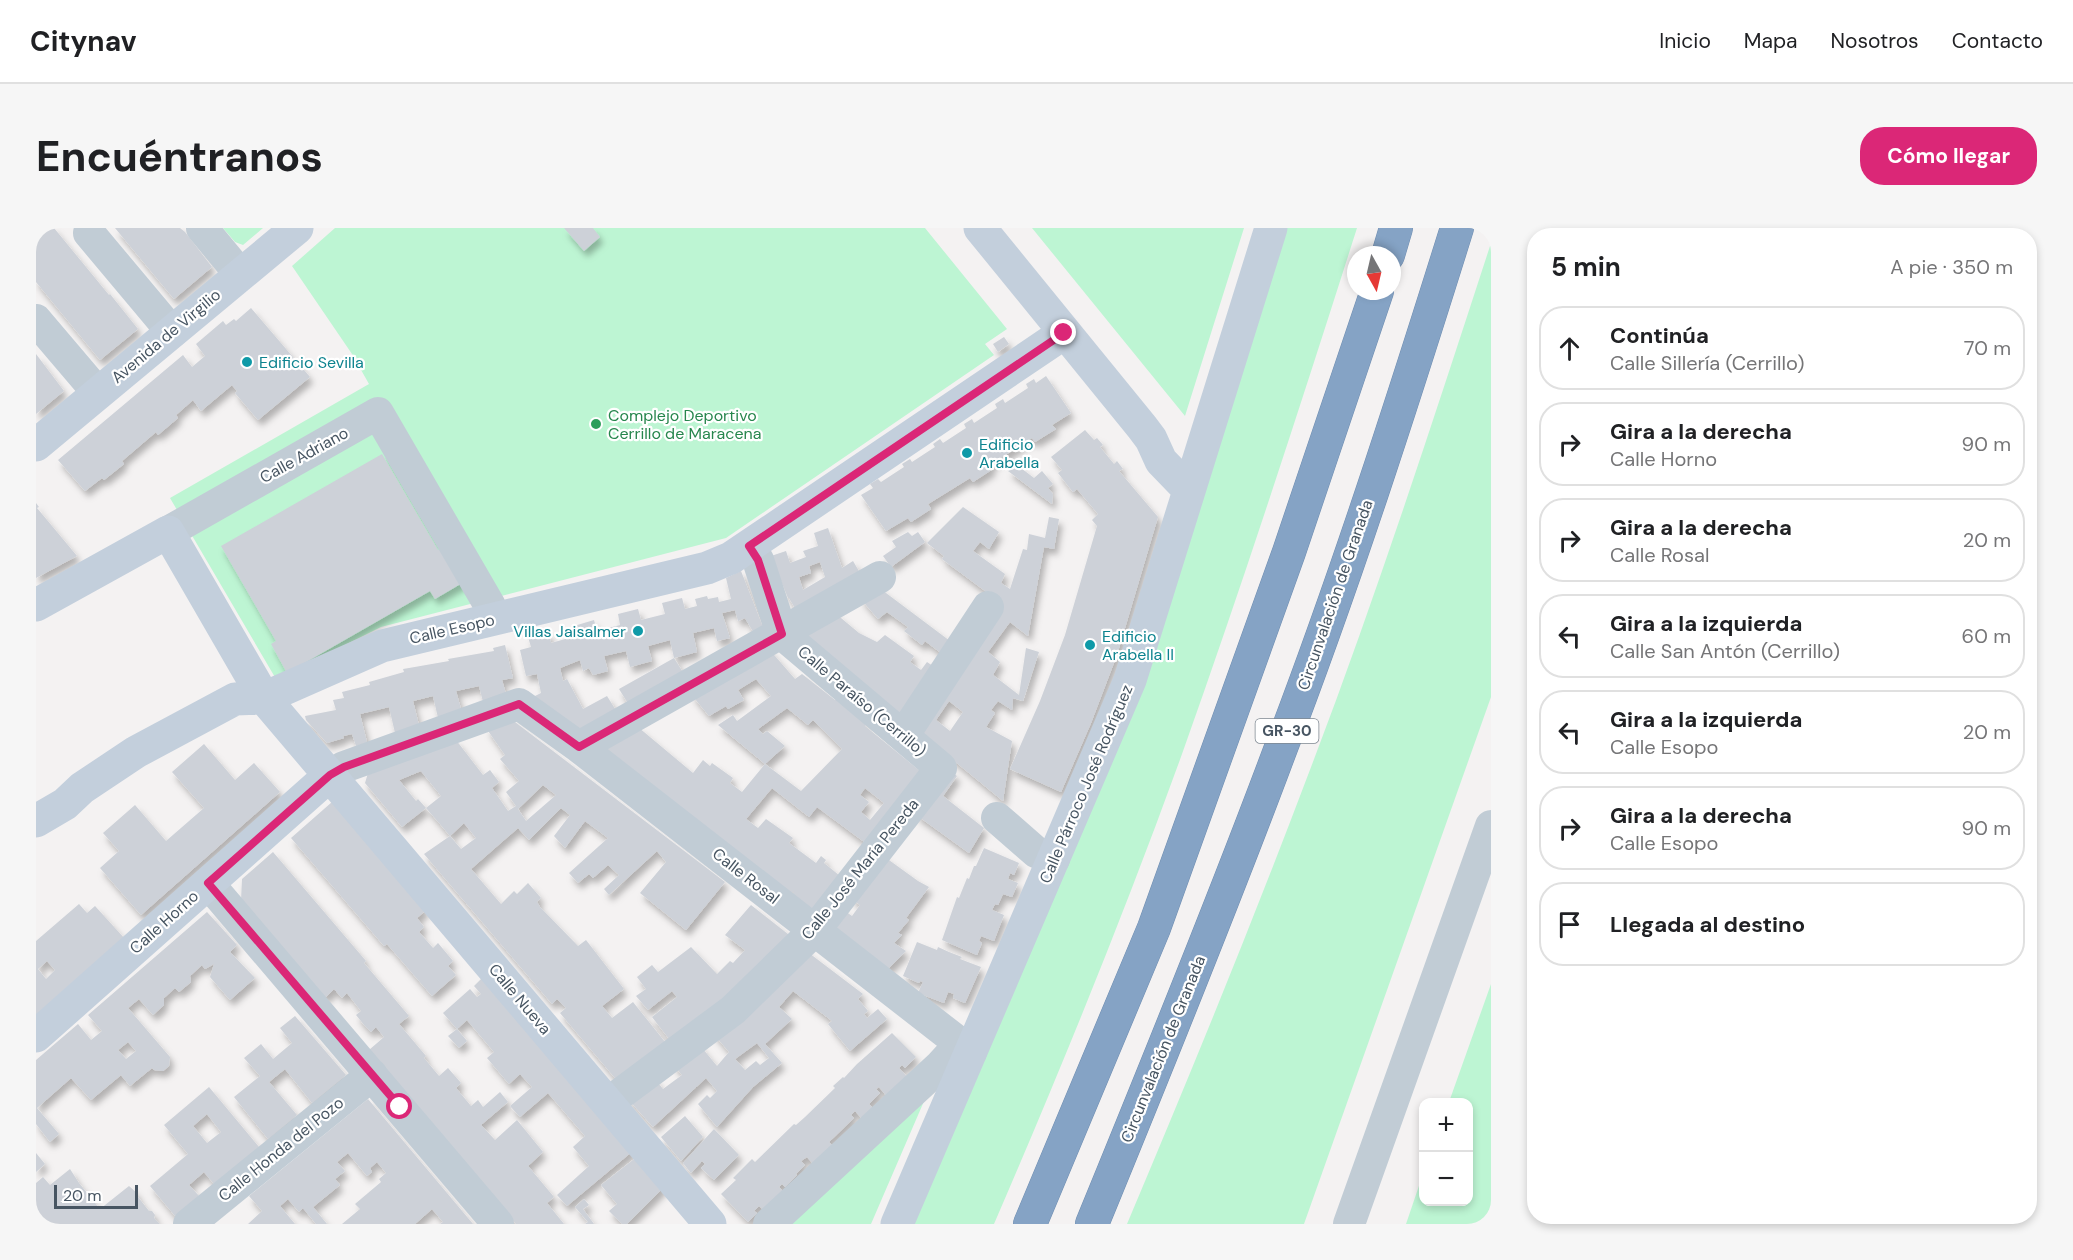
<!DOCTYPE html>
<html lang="es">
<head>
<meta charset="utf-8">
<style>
	:root { --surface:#fff; --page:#f6f6f6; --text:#202124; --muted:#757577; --line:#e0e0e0; --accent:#db2777 }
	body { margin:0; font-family:"DM Sans",sans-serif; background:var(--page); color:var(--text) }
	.controls { position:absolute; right:18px; bottom:18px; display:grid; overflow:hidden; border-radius:12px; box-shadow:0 3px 9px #0003 }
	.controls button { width:54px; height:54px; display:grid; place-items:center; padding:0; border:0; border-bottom:2px solid var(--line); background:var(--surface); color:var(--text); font:30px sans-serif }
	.compass { position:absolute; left:1311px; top:18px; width:54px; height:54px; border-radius:50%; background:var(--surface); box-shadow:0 3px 9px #0003; rotate:172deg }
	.scale { position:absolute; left:18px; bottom:15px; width:84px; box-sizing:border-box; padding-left:6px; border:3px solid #475562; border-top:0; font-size:16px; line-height:21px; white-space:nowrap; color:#475562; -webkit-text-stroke:4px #fff; paint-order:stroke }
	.stop { position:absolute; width:18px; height:18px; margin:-14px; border:4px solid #db2777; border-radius:50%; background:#fff }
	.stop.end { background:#db2777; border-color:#fff; box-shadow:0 2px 6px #0008 }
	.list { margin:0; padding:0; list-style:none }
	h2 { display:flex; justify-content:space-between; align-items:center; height:78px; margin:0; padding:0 24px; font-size:26px }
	h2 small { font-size:20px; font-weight:400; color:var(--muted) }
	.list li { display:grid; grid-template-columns:39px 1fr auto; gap:18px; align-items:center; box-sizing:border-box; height:84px; margin:0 12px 12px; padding:0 12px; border:2px solid var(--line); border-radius:24px }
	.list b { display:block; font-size:22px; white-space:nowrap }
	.list p { margin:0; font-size:20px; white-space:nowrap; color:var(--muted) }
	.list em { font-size:20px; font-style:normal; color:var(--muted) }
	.icon { flex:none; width:33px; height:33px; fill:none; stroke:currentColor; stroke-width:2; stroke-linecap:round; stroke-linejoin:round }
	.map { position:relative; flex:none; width:1455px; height:996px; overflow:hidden; border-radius:24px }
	header { display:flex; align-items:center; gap:36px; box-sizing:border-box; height:84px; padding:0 30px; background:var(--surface); border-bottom:2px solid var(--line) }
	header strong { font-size:28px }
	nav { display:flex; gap:33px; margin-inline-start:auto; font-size:21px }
	.intro { display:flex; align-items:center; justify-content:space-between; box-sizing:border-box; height:144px; padding:0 36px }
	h1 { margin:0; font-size:42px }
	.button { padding:15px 27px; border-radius:24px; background:var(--accent); color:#fff; font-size:21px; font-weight:700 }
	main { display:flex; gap:36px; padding:0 36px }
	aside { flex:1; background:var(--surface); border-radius:24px; box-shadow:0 3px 9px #0003 }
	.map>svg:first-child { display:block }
</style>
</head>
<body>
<header>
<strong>Citynav</strong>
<nav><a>Inicio</a><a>Mapa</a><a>Nosotros</a><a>Contacto</a></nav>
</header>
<div class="intro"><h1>Encuéntranos</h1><a class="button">Cómo llegar</a></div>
<main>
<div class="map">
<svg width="1455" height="996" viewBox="0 0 1455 996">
	<defs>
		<filter id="shadow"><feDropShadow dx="3.5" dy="6" stdDeviation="3" flood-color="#0004"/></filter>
	</defs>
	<rect width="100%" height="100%" fill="#f4f2f2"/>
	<!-- green -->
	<path fill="#bdf5d3" d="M187,0H227L207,17L199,14Z
		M299,0H889L971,101L949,116L958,127L690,310L345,399L240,451L134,270L333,156L316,126L256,38Z
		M996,0H1208L1149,188Z
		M1246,0H1321C1265,176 1208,352 1146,526C1089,684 1025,841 958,996H874Z
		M1455,15V469L1268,996H1091C1154,847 1215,698 1272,547C1339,372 1397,193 1455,15Z
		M1455,756V996H1370L1387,946L1388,974H1432V874H1413Z
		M895,857L835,996H746Z"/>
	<!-- building -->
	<path fill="#cdd1d8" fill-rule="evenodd" filter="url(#shadow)" d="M0,0H18L73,67L74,66L102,101L64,132L0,54Z
		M79,0H144L149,4L176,39L138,71Z
		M528,0H557L564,9L548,23Z
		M215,80L274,149L222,192L199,165L201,163L196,157L165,183L157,172L140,187L142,190L122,207L120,204L86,233L88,236L68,252L66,250L49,263L22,232L147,127L156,139L169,128L160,116L187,93L190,97L198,91L200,93Z
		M968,109L973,116L962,124L957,116Z
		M0,126L28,163L0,186Z
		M1010,148L1035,185L1016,197L1020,201L999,214L996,210L954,237L957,241L937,254L934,250L892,276L895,281L875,294L872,290L850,303L825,267L837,260L834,256L842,251L845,254L868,239L866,236L874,231L876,234L899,219L897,216L904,211L907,215L930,200L928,196L936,191L938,195L961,180L959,176L967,171L969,175L992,160L990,156L998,151L1000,155Z
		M1049,202L1058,212L1061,210L1067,217L1064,219L1078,236L1081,233L1087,241L1083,243L1122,289L1081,427L1055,495L1025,564L974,541L1004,473L1029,407L1061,298L1056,292L1062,286L1041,261L1037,264L1022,245L1026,242L1015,229Z
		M346,226L402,322L412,316L433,351L399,371L394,363L251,445L235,416L240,413L185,318Z
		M981,237L998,250L1006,243L1017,256L1012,260L1017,266L1016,276L972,243Z
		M0,275L3,279L1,280L41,328L0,350Z
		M927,279L963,304L953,321L944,314L937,323L969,346L965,355L974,361L987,321L991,322L993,306L1009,310L1013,289L1023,291L1018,321L1008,319L992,408L974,394L952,424L964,434L957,447L983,467L990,420L1003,424L987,473L977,470L976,482L962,473L955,482L959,485L950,499L976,513L967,573L877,499L964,374L906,331L908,328L891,315ZM913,473L927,484L914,503L900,492Z
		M792,300L806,340L817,333L827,350L763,387L753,370H752L735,328L750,323L754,335L770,329L767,323L782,318L778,305ZM784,334L789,349L767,362L763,349L775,345L773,338Z
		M872,304L876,308L882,304L889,314L855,339L847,328L860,319L856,313Z
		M705,343L728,402L719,407L709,390L702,393L699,382L686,385L694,410L681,413L678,400L657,405L661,424L638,430L648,446L593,477L583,461L638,430L634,412L612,418L616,433L594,439L590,423L568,428L572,443L557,447L553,440L547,443L544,432L524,440L527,453L531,451L547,481L571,468L581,484L544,505L497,469L505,465L501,446L490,448L484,422L495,419L492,409L513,404L515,415L540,408L538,398L558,392L561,403L584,397L582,386L602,381L605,392L629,386L626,375L646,370L649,381L661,378L659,371L671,368L672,371L682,369L683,374L695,371L690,350Z
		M842,359L918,416L909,428L889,413L886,417L868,403L872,399L851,384L842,391L824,370Z
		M799,385L823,405L841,414L849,407L878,428L874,434L885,442L891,434L900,440L867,489L763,405Z
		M469,417L477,450L466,452L470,466L447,474L443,458L420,463L425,481L402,490L397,468L377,473L383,497L359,505L353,479L324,486L331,514L320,518L316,506L307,508L308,510L291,515L270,492L269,488L300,482L297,472L308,470L306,464L334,457L333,454L368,444L367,441L373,440L413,433L412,431L458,423L457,420Z
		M732,420L759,451L766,446L799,472L801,471L831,496L829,498L890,548L835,619L781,579L773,589L736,560L710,591L722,600L730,591L757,610L753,615L780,635L785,628L790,632L788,635L809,652L781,688L755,667L759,663L755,665L568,523L602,499L657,545L667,532L674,538L676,535L697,550L694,555L706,564L729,536L765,563L806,521L777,492L772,497L751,480L722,501L727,506L731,503L749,518L729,536L682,497L697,487L701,493L735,468L720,451L702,462L708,472L692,481L690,478L673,488L655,466ZM829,560L848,575L834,592L825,584L833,574L824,567Z
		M475,491L689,654L650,702L604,665L630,634L621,623L573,667L568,661L583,647L572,637L557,650L553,646L542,655L533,645L572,610L549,593L529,620L518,608L534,587L525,580L493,612L482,600L435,641L465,676L478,663L481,666L492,655L505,670L501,674L504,679L542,718L550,712L588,761L566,778L576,790L597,774L633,819L584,856L524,785L530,780L521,771L516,776L388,626L414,608L425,621L440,610L428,595L414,608L404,596L390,580L405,568L385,543L363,552L380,573L382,571L390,580L366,599L329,555L332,545L420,512L447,547L454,542L463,554L456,560L472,583L480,578L470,564L483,553L464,531L469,527L450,500ZM507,557L520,567L490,593L482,581Z
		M168,516L199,552L218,535L244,564L105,687L64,640L83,623L67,605L99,577L130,613L168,580L136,544Z
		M913,542L921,548L907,568L948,600L933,625L879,586Z
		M296,574L390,682L381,690L388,699L383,704L397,720L402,715L417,733L412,738L420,747L396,768L351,716L348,718L255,610Z
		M948,620L983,635L978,647L974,645L972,651L982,655L976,669L967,666L962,677L959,676L956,682L968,687L958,713L945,708L943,713L946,715L941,727L906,712L921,669L923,670L931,650L933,651L938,638H940Z
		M237,624L330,733L328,735L373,788L363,796L390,828L388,830L403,848L412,840L425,855L420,860L435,878L442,872L447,879L464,864L472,874L445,897L459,912L481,892L507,924L492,938L518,969L511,975L528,996H480L333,822L348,809L340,799L335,804L329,798L320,787L325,783L311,765L306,770L298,761L289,770L205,673L206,651Z
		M846,627L882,653L893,659L870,690L873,692L862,705L866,707L858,715L870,723L852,741L794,697L806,681L816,688L824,677L815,670Z
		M43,676L51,685L59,678L89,711L0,789V713ZM11,733L19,742L10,751L2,741Z
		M715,677L757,710L637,816L616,789L641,769L636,763L612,782L600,768L610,761L601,749L616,737L622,744L655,719L681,746L694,733L697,735L709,722L689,707Z
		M171,684L201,717L194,724L219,750L194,772L174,749L178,736L169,741L166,737L154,748L155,754L143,764L139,760L128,770V777L117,787L103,771L92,780L134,829L133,838L127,843L118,842L116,840L94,858L85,847L55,872L35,850L1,880L23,906L14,914L0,896V832L42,796L55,812L66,803L52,787ZM92,814L100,823L90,831L82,822Z
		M881,714L901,722L902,719L913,724L926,729L924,731L945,739L929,775L917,770L918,766L912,764L908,775L882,765L887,754L884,753L883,755L867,748Z
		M769,722L827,766L822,771L832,783L828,786L831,790L842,781L851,791L814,823L792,796L796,793L757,763L743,779L756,791L729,816L746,835L717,859L681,899L662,876L671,867L674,870L681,863L670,850L617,899L591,870L617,849L627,861L646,847L636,835L662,815L681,838L693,824L676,804ZM721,815L733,830L724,837L720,833L709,842L699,831Z
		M448,748L598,922L531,978L521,967L553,938L537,919L549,908L512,865L484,889L474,878L496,859L484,846L473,856L451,830L458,824L431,792L421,801L407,785L434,761L441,769L445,766L438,758Z
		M259,788L310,847L276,875L249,841L244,845L233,854L261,887L232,911L198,869L224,848L208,830L225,816L237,831L256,815L244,800Z
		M421,801L431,813L423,820L412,808Z
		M856,805L880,829L869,840L866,837L863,840L874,852L853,871L843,859L840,861L844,865L833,876L840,883L829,894L819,883L815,887L818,890L793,914L800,921L780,939L771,929L765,933L769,937L760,946L761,947L749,959L746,956L743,959L751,967L731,985L723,978L718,983L721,985L712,994L685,966L700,952L697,950L716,931L719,934L758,896L760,897L769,889L799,860L797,858L807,849L808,850L821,836Z
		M173,859L223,919L178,956L168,944L153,957L163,968L139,988L114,958L152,926L128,897ZM171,886L185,904L171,915L157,898Z
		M332,871L437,996H404L407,994L396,981L379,996H306L324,981L319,976L345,954L343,951L350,945L341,934L334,940L336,944L331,948L312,925L301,934L309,943L299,951L304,957L277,979L291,996H280L267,980L263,984L252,971L244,978L259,996H212L226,983L213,968Z
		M649,888L667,909L645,933L625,909Z
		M678,901L703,927L678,952L665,940L669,936L666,933L655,945L647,935Z
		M0,925L9,936L0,944Z
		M602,928L628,959L591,996H586L573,983L581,976L565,957Z
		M34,941L43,955L64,981L93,958L102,966V969L113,983H116L119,987L118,990L124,996H6L0,989V955L7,949L14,957Z
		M548,971L553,977L547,981L558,996H549L552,994L539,979Z"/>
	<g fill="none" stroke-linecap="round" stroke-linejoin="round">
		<defs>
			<path id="highway" d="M1352,27L1360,0
				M994,996L1118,700L1253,324L1341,63
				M1056,996C1120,840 1184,683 1243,525C1309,353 1366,176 1421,0"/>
		</defs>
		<!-- highway casing -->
		<use href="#highway" stroke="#708eb1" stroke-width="34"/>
		<!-- street -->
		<path stroke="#c1ccd5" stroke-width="32" d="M166,0L204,46
			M53,5L136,104
			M0,92L62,165
			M132,304L342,185L454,378
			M713,319L722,332L746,406
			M867,508L952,379
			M543,519L844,349
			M294,547L308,539L483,476L543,519L935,824
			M961,590L1000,624L1018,631
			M172,655L462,996
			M572,875L697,782L779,702L905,540L746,406
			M153,996L336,847
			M733,996L904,838L925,815
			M1313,996L1455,598"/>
		<!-- secondary -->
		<path stroke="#c3cfdc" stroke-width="33" d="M944,0L1106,199L1115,211L1125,233L1153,262
			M0,217L261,0
			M0,377L132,304L228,470L674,996
			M0,593L29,576L46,560L100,524L199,471L228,470L346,418L671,340L695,330L1028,105
			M0,808L294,547
			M861,996L1094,452L1235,0"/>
		<!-- highway -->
		<use href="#highway" stroke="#85a3c5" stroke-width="33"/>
	</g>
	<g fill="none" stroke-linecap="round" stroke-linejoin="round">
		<!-- route -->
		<path stroke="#db2777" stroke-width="8" d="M364,879L172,655L294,547L308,539L483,476L543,519L746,406L722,332L713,318L1028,105"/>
	</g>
	<!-- markers -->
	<g fill="#0f9aa8" stroke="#fff" stroke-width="2">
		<circle cx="211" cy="134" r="6"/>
		<circle cx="931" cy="225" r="6"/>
		<circle cx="602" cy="403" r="6"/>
		<circle cx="1054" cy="417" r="6"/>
	</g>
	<circle fill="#2e9e5b" stroke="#fff" stroke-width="2" cx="560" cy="196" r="6"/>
	<g text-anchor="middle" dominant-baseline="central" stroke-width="4.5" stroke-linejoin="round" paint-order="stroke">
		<!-- shield labels -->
		<rect fill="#fff" stroke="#7e8891" stroke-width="1.5" x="1219.5" y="491" width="63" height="24" rx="4.5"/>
		<g font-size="15" font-weight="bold" fill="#475562">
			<text x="1251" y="503">GR-30</text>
		</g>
		<!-- street labels -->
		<g font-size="16" fill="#475562" stroke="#fff">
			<text transform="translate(130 108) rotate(-40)">Avenida de Virgilio</text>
			<text transform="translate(268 227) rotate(-29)">Calle Adriano</text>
			<text transform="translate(1299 367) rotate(-71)">Circunvalación de Granada</text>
			<text transform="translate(416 401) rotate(-13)">Calle Esopo</text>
			<text transform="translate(826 473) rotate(40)">Calle Paraíso (Cerrillo)</text>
			<text transform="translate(1050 556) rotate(-67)">Calle Párroco José Rodríguez</text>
			<text transform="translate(824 641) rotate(-51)">Calle José María Pereda</text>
			<text transform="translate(710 648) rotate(38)">Calle Rosal</text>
			<text transform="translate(128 694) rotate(-42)">Calle Horno</text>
			<text transform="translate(484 771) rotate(50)">Calle Nueva</text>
			<text transform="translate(1127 821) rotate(-68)">Circunvalación de Granada</text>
			<text transform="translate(245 921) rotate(-39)">Calle Honda del Pozo</text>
		</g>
		<!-- culture labels -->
		<g font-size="16" fill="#0d838f" stroke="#fff" text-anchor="start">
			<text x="223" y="134">Edificio Sevilla</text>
			<text x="943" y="216">Edificio<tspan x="943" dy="18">Arabella</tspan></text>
			<text x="590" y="403" text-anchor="end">Villas Jaisalmer</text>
			<text x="1066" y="408">Edificio<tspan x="1066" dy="18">Arabella II</tspan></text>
		</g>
		<!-- leisure labels -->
		<g font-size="16" fill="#27864d" stroke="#fff" text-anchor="start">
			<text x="572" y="187">Complejo Deportivo<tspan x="572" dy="18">Cerrillo de Maracena</tspan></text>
		</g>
	</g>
</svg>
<div class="controls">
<button>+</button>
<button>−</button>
</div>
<svg class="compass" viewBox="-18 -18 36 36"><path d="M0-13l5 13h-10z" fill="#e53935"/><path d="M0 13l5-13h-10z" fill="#757577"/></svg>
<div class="scale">20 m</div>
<div class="stop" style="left:364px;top:879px"></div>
<div class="stop end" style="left:1028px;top:105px"></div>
</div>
<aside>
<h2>5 min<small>A pie · 350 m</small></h2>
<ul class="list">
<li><svg class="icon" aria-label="ahead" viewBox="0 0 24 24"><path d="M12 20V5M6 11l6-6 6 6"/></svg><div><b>Continúa</b><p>Calle Sillería (Cerrillo)</p></div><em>70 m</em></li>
<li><svg class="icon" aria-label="right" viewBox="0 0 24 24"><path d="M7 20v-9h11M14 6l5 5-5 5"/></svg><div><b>Gira a la derecha</b><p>Calle Horno</p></div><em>90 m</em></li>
<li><svg class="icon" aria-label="right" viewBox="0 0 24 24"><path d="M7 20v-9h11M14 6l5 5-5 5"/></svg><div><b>Gira a la derecha</b><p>Calle Rosal</p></div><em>20 m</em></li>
<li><svg class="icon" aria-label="left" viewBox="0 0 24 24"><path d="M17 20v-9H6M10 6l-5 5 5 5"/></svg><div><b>Gira a la izquierda</b><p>Calle San Antón (Cerrillo)</p></div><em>60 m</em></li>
<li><svg class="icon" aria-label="left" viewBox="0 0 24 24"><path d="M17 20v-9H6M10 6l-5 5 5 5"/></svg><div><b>Gira a la izquierda</b><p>Calle Esopo</p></div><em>20 m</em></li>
<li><svg class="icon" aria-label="right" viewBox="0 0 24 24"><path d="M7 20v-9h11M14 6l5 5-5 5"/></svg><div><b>Gira a la derecha</b><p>Calle Esopo</p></div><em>90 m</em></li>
<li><svg class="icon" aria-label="arrive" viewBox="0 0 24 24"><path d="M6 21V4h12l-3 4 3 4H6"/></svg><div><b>Llegada al destino</b></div></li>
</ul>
</aside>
</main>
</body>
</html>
